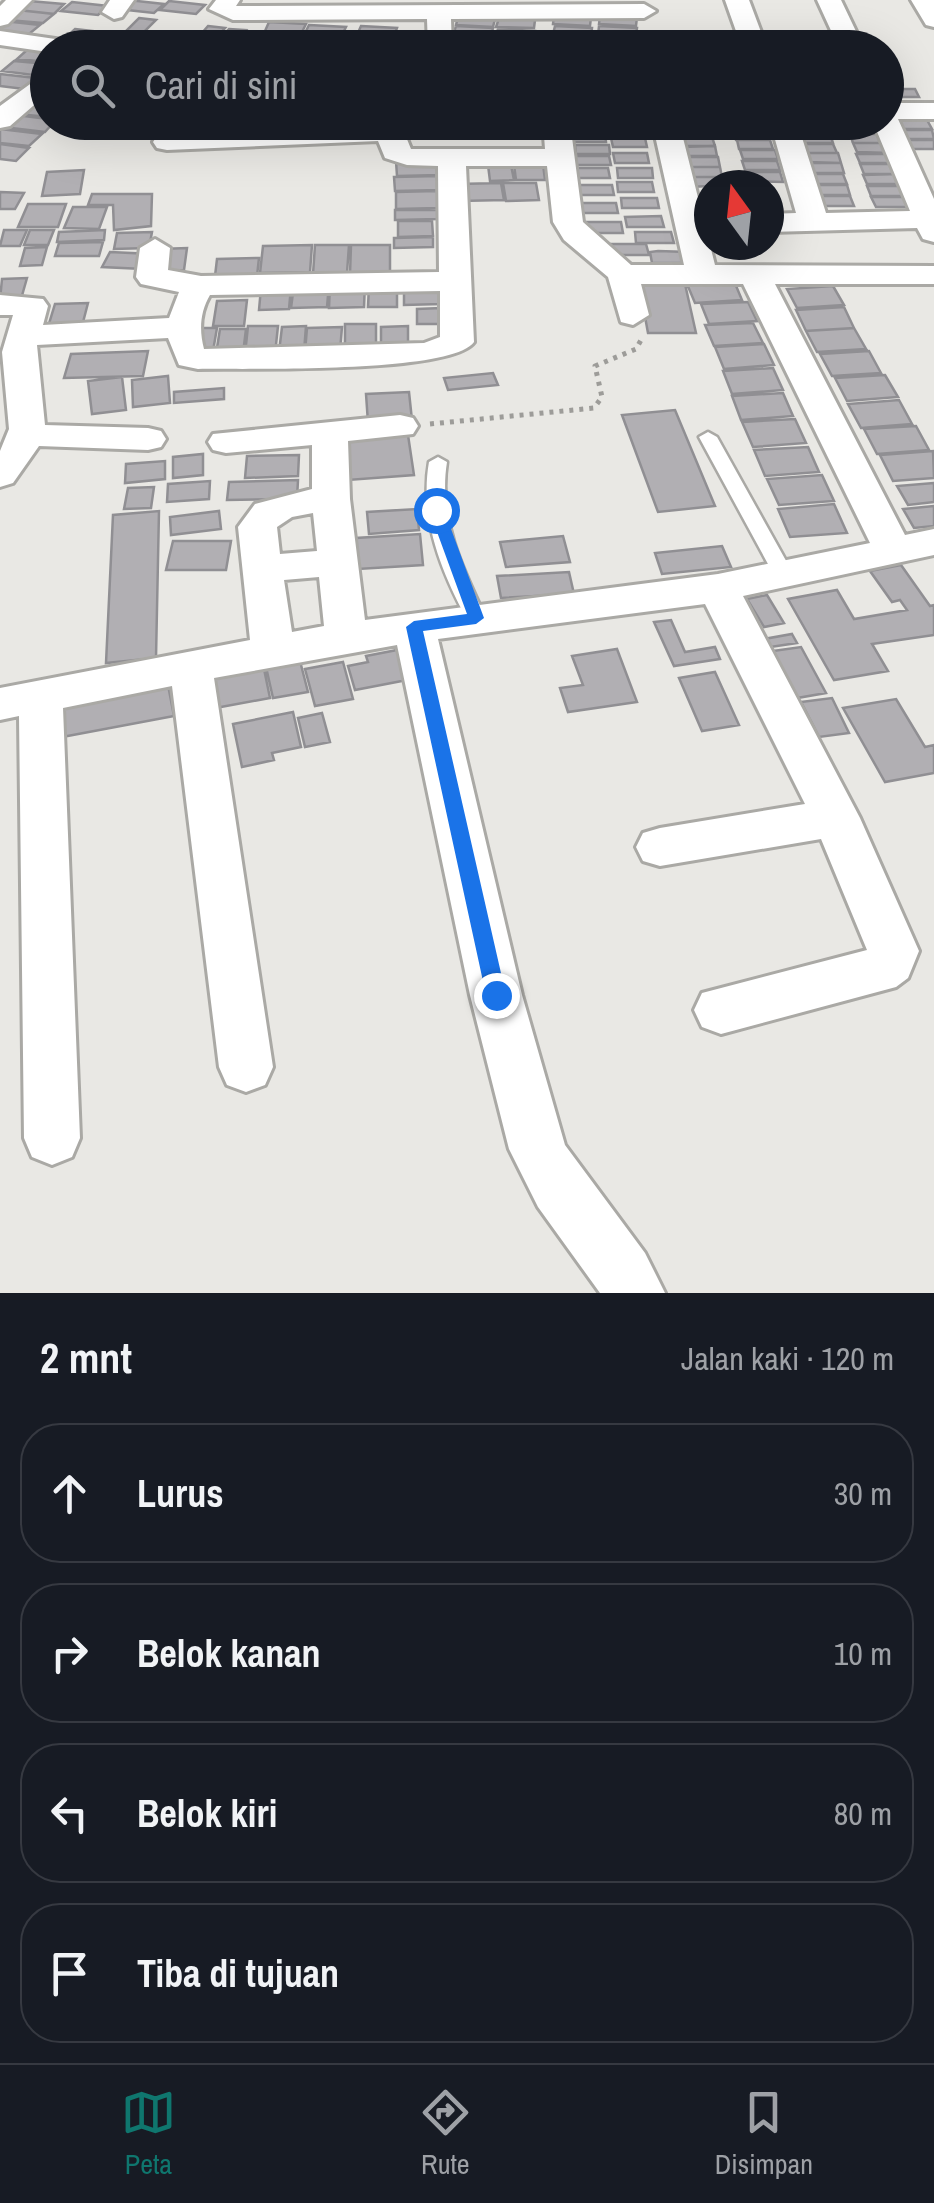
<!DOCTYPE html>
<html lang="id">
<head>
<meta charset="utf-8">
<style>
	:root { --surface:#171b24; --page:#242831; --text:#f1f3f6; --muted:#9ea1a6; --line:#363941; --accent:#0f766e }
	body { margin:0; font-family:"Archivo Narrow",sans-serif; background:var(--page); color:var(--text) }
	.compass { position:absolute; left:694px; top:170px; width:90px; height:90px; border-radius:50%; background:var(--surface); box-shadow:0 10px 40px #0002; rotate:345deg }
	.stop { position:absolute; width:30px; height:30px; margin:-22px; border:8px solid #1a73e8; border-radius:50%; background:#fff }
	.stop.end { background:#1a73e8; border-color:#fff; box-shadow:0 2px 10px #0008 }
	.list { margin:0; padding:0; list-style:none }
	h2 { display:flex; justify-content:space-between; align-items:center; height:130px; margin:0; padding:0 40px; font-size:42px }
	h2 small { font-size:32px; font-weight:400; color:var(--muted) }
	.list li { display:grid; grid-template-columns:65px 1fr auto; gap:30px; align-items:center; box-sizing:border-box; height:140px; margin:0 20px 20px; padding:0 20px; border:2px solid var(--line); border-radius:40px }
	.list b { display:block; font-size:38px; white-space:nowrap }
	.list em { font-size:32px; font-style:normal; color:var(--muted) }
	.icon { flex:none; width:55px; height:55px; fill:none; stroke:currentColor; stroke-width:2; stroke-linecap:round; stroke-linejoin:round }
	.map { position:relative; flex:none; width:934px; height:1293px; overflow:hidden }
	.search { position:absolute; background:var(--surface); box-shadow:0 10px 40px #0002; left:30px; right:30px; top:30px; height:110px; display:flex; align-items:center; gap:25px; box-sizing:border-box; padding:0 35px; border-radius:55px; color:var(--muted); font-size:38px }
	.sheet { height:770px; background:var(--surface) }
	nav { display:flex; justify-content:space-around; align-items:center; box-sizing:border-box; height:140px; border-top:2px solid var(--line); background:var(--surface); font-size:28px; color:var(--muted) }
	nav a { display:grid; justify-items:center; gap:5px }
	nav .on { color:var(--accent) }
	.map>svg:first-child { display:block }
</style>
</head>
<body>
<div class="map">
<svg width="934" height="1293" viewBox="0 0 934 1293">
	<rect width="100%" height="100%" fill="#e9e8e4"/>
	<!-- building -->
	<path fill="#b1afb3" stroke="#908f93" stroke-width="2.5" d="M128,0L164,4L154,13L118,9Z
		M29,1L64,4L54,14L18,10Z
		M169,1L205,5L196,14L160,10Z
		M72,2L108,6L98,15L61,11Z
		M18,10L54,14L43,23L7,20Z
		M554,16L591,17L590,26L553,24Z
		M600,16L637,17L636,26L599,24Z
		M458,17L495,19L493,27L456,25Z
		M139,18L156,20L143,33L126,31Z
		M499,18L535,20L534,28L496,27Z
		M4,21L40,25L29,34L0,31Z
		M269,22L306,24L302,32L265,31Z
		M309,25L346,27L342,35L305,33Z
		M208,26L225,28L213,41L196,40Z
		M361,26L397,28L394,36L357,35Z
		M456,26L493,28L491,36L453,35Z
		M555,26L592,28L591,36L553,34Z
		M599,26L637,28L636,36L598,35Z
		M75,29L92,31L78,44L61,42Z
		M229,29L246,30L235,44L217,42Z
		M498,29L535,31L533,39L495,37Z
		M97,32L115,34L101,47L84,46Z
		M263,33L301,35L296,44L259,42Z
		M124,35L141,37L131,48H112Z
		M304,35L342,37L338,45L300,43Z
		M453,36L491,38L488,47L450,45Z
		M359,37L397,39L393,48L355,46Z
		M599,37L637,39L636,48L598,46Z
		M28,49L48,51V62L17,59Z
		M14,61L48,64V69L41,76L2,71Z
		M0,74L36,78L24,89L0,86Z
		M886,89H915L919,97H887Z
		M30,103L48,105V117L18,114Z
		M16,115L48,119L54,122L45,132L3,127Z
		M894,120H927L932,129H898Z
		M119,122H165L156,132L115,127Z
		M275,122H317L313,132L272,129Z
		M570,122H603L604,130H570Z
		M732,122H765L768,131H734Z
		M610,123H643L645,132H611Z
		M794,125H826L830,134H797Z
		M847,125H880L884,133H851Z
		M678,127H711L713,136H679Z
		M0,129L42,134L29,146L0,143Z
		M899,130H932L934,139H903Z
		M734,131H767L770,140H736Z
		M572,133H605L606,142H572Z
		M796,134H830L833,143H800Z
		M850,134H883L887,143H853Z
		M679,137H712L715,146H681Z
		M611,138H645L647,147H613Z
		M737,140H770L773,149H739Z
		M904,140H934V149H908Z
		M853,143H887L891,153L857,152Z
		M0,144L29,148L16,161L0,159Z
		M800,144H833L837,153H803Z
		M575,145H609L610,154H576Z
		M715,146L717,156H683L681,147Z
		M740,150H775L778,159H743Z
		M613,153H647L649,163H615Z
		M803,153H838L841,163L807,162Z
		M856,154H890L894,163H860Z
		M575,156H609L611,165H576Z
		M684,157H718L720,167H686Z
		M396,161H438L439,175L397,176Z
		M742,161H777L780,170H745Z
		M806,163H841L844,173H809Z
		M543,164L545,180H516L514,165Z
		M860,164H894L899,174H864Z
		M488,165H511L514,180L490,181Z
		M685,167H720L722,177H687Z
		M574,168H608L610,178H575Z
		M617,168H652L653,178H618Z
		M84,170L80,194L42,196L47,172Z
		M745,172H780L783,182L748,181Z
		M808,174H843L847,184H812Z
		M898,174L902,184H867L863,175Z
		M438,176L439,190L395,191L394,177Z
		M689,177H724L726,185L691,187Z
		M617,182H652L654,192H618Z
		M501,183L504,200L460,201L458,184Z
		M503,183H536L539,200L506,201Z
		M577,185H612L614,195H578Z
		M811,185H847L850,195H815Z
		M867,186H902L907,196H871Z
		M437,191L438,208L396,209V192Z
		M0,192L24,193L15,209H0Z
		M92,194H152L151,226L114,230L113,205H88Z
		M815,196H850L854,206H818Z
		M871,197H907L911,207H876Z
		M621,198H657L659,208H622Z
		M580,203H616L618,213H581Z
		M28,204H66L58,227H18Z
		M73,207H107L99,229L64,228Z
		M395,210H438V219L395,220Z
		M661,216L664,227H627L625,217Z
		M398,221H432L433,236L398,237Z
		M585,222H621L623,233H586Z
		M4,230H27L20,246H0Z
		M30,230H54L48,245H24Z
		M105,230L104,240L57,242L59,232Z
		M152,232L149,248L114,249L117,233Z
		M635,232H671L674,243H636Z
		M433,237V247L394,248V238Z
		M103,242L99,256H55L59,243Z
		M609,244H646L649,255H611Z
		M312,245L310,272L260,273L263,246Z
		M315,245H349L347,273L313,274Z
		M351,245H390V273L350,274Z
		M47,247L42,265L20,266L25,248Z
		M187,248L184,270L157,271L160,249Z
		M658,251L688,252L690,263H652L650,252Z
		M110,252L151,254L143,269L102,267Z
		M259,258L257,276H215L217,259Z
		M27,278L21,299L0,300L2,279Z
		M734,281L742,300L695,303L687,284Z
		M365,283L364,307L329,308L330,284Z
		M329,284L327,307L291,308L294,285Z
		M639,284H685L696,333H648Z
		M369,285H397V307H368Z
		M440,285L441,304L404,305V286Z
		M833,286L844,305L797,308L787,289Z
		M291,287L289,309L259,310L261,288Z
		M247,300L244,326H213L217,301Z
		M748,302L757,321L709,324L701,304Z
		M88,303L82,326L48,327L55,304Z
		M844,307L854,328L806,331L796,310Z
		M441,308L442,324H417V309Z
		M753,323L763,343L714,346L705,325Z
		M345,324H376V346L345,347Z
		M248,326H278L275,354H245Z
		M306,326L304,352H279L282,327Z
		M408,326V348L381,349V327Z
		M342,327L340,351L305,352L307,328Z
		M192,328H217L213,351L188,352Z
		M854,328L866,349L817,352L806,331Z
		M220,329H246L243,354H216Z
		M764,344L774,365L724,369L715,347Z
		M148,351L143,376L64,378L71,354Z
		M869,351L881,373L832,376L820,354Z
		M773,368L783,390L732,394L723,371Z
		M493,373L498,385L448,390L444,378Z
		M885,375L898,397L847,401L835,378Z
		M168,376L170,403L133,407L132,380Z
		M122,377L126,410L92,414L88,381Z
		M224,388V399L174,403V392Z
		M409,392L412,420L368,423L366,394Z
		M783,393L793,416L741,420L732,396Z
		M899,400L912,424L861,428L848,404Z
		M675,410L715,506L658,512L622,415Z
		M795,419L806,443L753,447L742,422Z
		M916,426L929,450L877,454L864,429Z
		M408,435L414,475L348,480L344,439Z
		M808,447L819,472L765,476L754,450Z
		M933,451L934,478L893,481L880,455Z
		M203,454V475L173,478V457Z
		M299,455L298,476L245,478L247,456Z
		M165,461V479L125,483L126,464Z
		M822,475L834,501L779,505L767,479Z
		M298,480L297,499L227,500L229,482Z
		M210,481L209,499L167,502L168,484Z
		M934,483V502L908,505L897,486Z
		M154,487L151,508L124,509L128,488Z
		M834,504L847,533L790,537L778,509Z
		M934,506V526L914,528L903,509Z
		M417,509L419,530L369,534L367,512Z
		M159,511L156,658L106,663L113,515Z
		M219,511L221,529L171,535L170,517Z
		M420,534L423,565L358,569L356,538Z
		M563,536L570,562L506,567L500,542Z
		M173,541H231L226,570H166Z
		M722,546L731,567L662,574L655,553Z
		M901,565L930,606L934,605V635L872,644L888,671L834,680L788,599L837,590L854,619L907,610L900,600L892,602L870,571Z
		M569,572L574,594L501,598L497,576Z
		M767,595L784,623L764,627L747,599Z
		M671,620L685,652L715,647L720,659L674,666L654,622Z
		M792,634L797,643L757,649L753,641Z
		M801,647L826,693L797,698L773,651Z
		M617,649L637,702L568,712L560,688L583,685L572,656Z
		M397,650L407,680L355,690L348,666L368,662L366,656Z
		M300,661L308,692L273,698L266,667Z
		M343,662L353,699L315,706L305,669Z
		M263,664L270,698L210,709L204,674Z
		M715,672L739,725L702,731L679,678Z
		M168,685L174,716L57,738L54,706Z
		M832,698L849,733L819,737L801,702Z
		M896,699L925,747L934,745V773L885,782L843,708Z
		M293,712L301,747L272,753L274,760L242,767L233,724Z
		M322,713L330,742L305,747L298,718Z"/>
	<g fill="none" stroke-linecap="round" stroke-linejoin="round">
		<defs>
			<path id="lane" d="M708,432L717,437L794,575L791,580H777L774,575L699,437Z
				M438,457L447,462C438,518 462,568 486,618L476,625L469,623C442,574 419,518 429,462Z"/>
			<path id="street" d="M6,0H32L8,24L0,26V6Z
				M110,0H134L122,17L114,19L102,12Z
				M216,0H240L236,6L644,4L656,11L644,18L451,19L452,48H428L427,19L233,20L209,9Z
				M725,0H749L767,48H742Z
				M817,0H841L864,48H839Z
				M911,0H934V27L926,25Z
				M0,31L69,41L81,48H48V52L0,45Z
				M48,71V93L10,126L0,128V106Z
				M886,103H934V119H898L934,199V242L923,239L917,228L769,232V214L796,213L770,122H797L826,213L910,211L873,122H886Z
				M400,122L411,149H545L543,122H570L583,222L631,265H684L652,122H679L715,265L934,266V284H775L905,535L934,529V555L743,596L860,818L919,951L908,978L896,987L721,1034L702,1027L694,1010L702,993L867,950L821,839L660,866L643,861L636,847L643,833L660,828L805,804L705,604L438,639L522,995L565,1145L645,1253L665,1293H600L538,1207L509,1149L470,995L397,645L214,678L273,1067L265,1085L246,1092L227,1085L219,1067L172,686L63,708L80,1138L72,1157L52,1165L32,1157L24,1138L19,716L0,720V688L250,640L238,527L255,504L312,489V445L226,453L213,450L208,442L213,434L400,415L413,418L418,426L413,434L348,441L350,499L365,620L718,574L870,543L743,284H641L649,315L633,325L621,322L608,277L564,240L553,222L547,166H466L474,342C451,374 245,368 198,369L179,365L168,338L37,345L45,425L148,428L161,431L166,439L161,447L148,450L39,446L13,483L0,487V451L9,429L2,352L13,315H0V295L43,299L48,306L43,325L169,318L179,292L141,284L136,277L140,248L155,239L170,248L168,270L201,276L439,272L438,166L407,165L385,158L378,141L167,150L157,148L153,142L157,136ZM440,291V337L424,343L204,349C199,330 200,312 210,295ZM313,513L317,551L280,554L277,527L292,517ZM319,577L324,626L292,632L284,580Z"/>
		</defs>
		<!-- lane casing -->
		<use href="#lane" stroke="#aaa9a5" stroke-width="5"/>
		<!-- street casing -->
		<use href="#street" stroke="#aaa9a5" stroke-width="6"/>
		<!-- path -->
		<path stroke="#9d9c99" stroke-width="5" stroke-dasharray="4 6" stroke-linecap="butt" d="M430,424L594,408L602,397L595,366L636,349L641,340"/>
		<!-- lane -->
		<use href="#lane" fill="#fff" fill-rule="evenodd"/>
		<!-- street -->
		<use href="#street" fill="#fff" fill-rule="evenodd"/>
	</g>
	<!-- route -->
	<path fill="#1a73e8" d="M436,505L444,510L484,618L476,624L423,631L506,995L496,1004L486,995L406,627L414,621L467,614L429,510Z"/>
</svg>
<svg class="compass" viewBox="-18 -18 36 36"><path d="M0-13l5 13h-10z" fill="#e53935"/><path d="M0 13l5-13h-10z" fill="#9ea1a6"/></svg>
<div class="stop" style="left:436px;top:510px"></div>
<div class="stop end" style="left:496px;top:995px"></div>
<div class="search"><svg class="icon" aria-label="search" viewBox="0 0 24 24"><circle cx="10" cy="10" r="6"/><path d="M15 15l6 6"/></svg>Cari di sini</div>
</div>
<section class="sheet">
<h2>2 mnt<small>Jalan kaki · 120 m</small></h2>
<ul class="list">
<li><svg class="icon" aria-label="ahead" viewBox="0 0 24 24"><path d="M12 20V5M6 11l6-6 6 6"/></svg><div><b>Lurus</b></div><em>30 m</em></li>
<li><svg class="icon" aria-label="right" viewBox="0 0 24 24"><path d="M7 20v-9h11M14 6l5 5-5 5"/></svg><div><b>Belok kanan</b></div><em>10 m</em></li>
<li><svg class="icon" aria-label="left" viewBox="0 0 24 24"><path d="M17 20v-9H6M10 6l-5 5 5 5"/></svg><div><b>Belok kiri</b></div><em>80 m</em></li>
<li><svg class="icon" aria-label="arrive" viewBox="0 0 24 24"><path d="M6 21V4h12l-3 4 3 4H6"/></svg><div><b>Tiba di tujuan</b></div></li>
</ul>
</section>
<nav>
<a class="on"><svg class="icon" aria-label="map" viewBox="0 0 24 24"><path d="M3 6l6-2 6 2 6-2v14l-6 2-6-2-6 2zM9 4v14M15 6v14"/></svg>Peta</a>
<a><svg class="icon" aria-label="directions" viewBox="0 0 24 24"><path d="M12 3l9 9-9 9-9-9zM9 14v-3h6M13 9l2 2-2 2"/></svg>Rute</a>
<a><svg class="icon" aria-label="saved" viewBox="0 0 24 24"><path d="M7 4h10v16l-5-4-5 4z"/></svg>Disimpan</a>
</nav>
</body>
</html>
